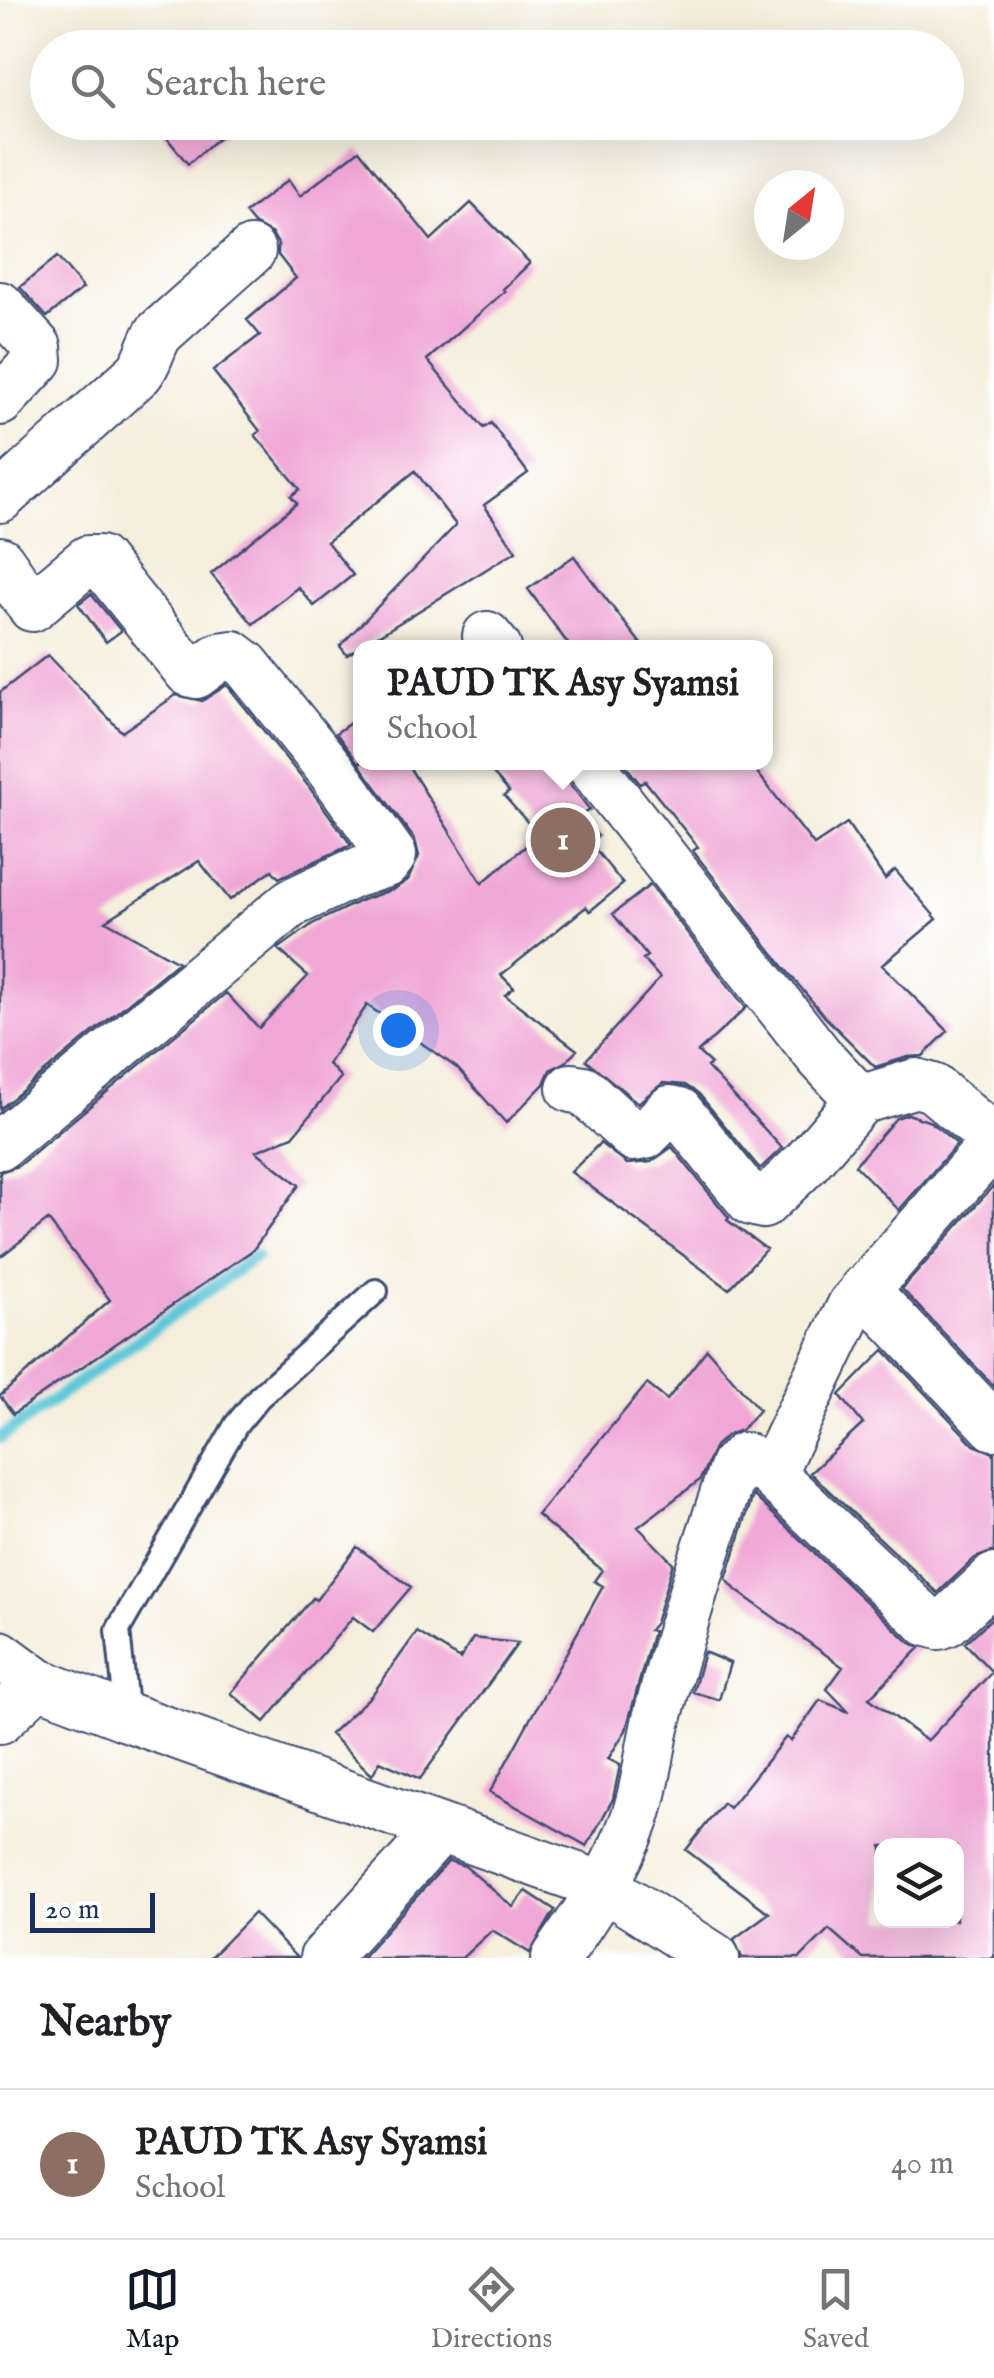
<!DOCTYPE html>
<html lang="en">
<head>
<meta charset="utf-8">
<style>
	:root { --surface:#fff; --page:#f6f6f6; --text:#202124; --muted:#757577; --line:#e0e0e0; --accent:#111827 }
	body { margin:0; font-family:"IM FELL English",serif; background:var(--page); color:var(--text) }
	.controls { position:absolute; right:30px; bottom:30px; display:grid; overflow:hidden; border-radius:20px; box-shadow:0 10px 40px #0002 }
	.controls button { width:90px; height:90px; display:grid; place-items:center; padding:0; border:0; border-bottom:2px solid var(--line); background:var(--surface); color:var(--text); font:50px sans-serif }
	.compass { position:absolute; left:754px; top:170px; width:90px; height:90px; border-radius:50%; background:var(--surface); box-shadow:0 10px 40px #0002; rotate:30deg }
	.scale { position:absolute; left:30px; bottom:25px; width:125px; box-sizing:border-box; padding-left:10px; border:5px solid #1b2f5e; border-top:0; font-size:28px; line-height:35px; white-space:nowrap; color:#1b2f5e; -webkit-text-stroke:8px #fff; paint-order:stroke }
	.you { position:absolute; left:398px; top:1030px; width:35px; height:35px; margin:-25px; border:8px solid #fff; border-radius:50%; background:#1a73e8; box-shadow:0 0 0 15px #1a73e833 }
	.badge { display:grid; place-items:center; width:65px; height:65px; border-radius:50%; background:var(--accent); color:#fff; font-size:32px; font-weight:700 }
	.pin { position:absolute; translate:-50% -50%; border:5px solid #fff; box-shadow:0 2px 10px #0006 }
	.popup { position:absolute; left:353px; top:640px; width:420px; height:130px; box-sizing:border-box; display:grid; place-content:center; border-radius:20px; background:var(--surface); filter:drop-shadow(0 2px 8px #0005); font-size:32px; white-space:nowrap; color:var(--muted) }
	.popup b { font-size:38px; color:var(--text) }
	.popup::after { content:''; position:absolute; left:50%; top:100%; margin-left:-20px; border:20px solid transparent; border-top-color:var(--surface) }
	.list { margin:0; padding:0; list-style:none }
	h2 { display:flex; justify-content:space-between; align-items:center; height:130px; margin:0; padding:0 40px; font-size:42px }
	h2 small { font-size:32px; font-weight:400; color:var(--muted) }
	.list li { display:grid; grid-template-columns:65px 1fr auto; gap:30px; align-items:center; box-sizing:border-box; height:150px; padding:0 40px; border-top:2px solid var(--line) }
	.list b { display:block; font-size:38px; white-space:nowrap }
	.list p { margin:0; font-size:32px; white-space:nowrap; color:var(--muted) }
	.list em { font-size:32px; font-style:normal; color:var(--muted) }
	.icon { flex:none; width:55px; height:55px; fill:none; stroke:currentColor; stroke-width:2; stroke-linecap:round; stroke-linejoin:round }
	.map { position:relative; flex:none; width:994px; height:1958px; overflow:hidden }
	.search { position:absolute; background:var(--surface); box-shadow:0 10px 40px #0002; left:30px; right:30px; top:30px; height:110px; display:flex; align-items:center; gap:25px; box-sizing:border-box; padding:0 35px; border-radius:55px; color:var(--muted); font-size:38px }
	.sheet { height:280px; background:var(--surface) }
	nav { display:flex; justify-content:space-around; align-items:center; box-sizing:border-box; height:140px; border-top:2px solid var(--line); background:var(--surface); font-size:28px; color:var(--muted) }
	nav a { display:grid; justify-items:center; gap:5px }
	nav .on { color:var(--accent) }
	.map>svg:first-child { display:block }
</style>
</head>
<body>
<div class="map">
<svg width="994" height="1958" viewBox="0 0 994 1958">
	<rect width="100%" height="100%" fill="#fff"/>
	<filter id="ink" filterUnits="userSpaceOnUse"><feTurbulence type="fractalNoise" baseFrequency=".01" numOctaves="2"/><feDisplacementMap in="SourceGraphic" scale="20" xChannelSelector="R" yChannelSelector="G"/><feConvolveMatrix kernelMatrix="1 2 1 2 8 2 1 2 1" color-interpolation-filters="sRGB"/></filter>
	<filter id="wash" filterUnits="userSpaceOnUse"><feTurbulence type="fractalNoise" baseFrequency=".0048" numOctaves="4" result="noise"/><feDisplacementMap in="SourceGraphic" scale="40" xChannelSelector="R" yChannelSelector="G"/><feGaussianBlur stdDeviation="2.25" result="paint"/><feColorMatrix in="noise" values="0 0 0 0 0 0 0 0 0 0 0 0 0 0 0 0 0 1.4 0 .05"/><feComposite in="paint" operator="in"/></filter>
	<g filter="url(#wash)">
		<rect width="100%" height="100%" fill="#f4eedb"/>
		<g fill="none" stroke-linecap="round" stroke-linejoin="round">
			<!-- stream -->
			<path stroke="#5ec8d9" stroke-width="12" d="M0,1438L256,1256"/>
		</g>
		<g id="blocks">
			<!-- building -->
			<path fill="#f0a7d6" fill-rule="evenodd" d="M154,122H237L188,164Z
				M359,150L431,240L471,203L530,263L503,289L505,291L427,360L484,428L491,423L528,473L484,505L516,551L347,655L340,646L456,525L415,471L327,542L353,575L314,606L298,587L253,624L211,574L297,503L291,496L300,489L255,435L260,431L213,371L260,335L247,320L296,278L278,255V244L272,234L254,224L245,213L288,180L300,196Z
				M57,257L83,288L47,317L20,287Z
				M574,556L600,591L644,648H571L528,589Z
				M91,594L121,631L106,642L78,604Z
				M48,655L122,732L176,695L202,701L227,685L309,787L351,845L279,878L272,870L230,900L199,861L106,921L178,962L0,1109V692Z
				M360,716V762H406L482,883L539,835L504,796L509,792L483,762H561L566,779L590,810L580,815L598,836L590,843L623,884L590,911L586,907L501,975L514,988L505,995L577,1050L566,1062L550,1070L544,1084L506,1123L457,1068L367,1005L328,1064L341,1077L293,1136L256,1151L299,1185L253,1250L13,1414L0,1396L110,1300L48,1220L0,1257V1172L18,1166L226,993L259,1028L308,976L278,949L314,923L362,900L394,889L408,880L419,856L415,840L336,733Z
				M623,762H749L814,845L847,823L885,879L895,870L937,919L882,965L948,1031L923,1056L908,1057L875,1067L825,1017L787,971L693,851L698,847L645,781L640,784Z
				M650,885L746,1008L698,1052L711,1064L707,1067L782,1148L760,1169L699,1094L685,1085L663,1083L638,1103L586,1060L660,978L643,959L647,956L613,914Z
				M908,1114L931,1122L957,1144L899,1210L855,1165L896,1118Z
				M600,1143L627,1164L651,1162L672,1147L729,1218L727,1220L766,1249L729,1289L571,1172Z
				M994,1185V1386L902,1289Z
				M707,1349L759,1410L741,1430L726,1436L715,1446L700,1480L638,1527L673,1563L655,1623L649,1630L653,1631L626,1730L608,1759L620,1765L613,1799L587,1846L490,1792L603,1586L594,1581L602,1570L537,1515L647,1384L667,1400Z
				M884,1350L974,1445L994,1453V1551L975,1558L938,1593L810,1473L863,1424L840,1395Z
				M753,1495L909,1642L920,1648L869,1698L927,1741L992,1672L965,1643L994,1616V1958H862L829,1929L800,1958H742L734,1939L769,1913L686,1850L723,1803L729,1808L786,1737L791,1741L820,1700L849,1712L827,1689L843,1667L737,1591L726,1579ZM882,1846H956V1920H882Z
				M357,1547L411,1587L373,1632L353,1617L265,1722L231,1693L313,1598L316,1600Z
				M417,1632L460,1659L473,1638L518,1643L420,1779L380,1761L372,1775L330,1734L372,1695Z
				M704,1652L730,1663L719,1700L693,1692Z
				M449,1861L465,1866L513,1907L526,1891L555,1910L530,1953L492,1930L462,1958H361Z
				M254,1913L297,1958H210Z"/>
		</g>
	</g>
	<g filter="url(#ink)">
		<use href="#blocks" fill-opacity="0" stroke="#3c4c71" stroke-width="2.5"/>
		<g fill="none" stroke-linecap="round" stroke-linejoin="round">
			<defs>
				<path id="lane" d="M127,1717L118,1630L236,1425L259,1397L376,1291"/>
				<path id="street" d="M0,306L37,347L38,360L0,401
					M0,498L139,373C149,361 150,347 159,333L251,251
					M0,561L32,607L88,560H99L189,672L196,674L219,657L233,655L246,665L331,770L392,855L386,863L352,874L291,903L0,1145
					M487,636L497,648
					M588,762L819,1056L860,1100L916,1083L933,1088L994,1139
					M571,1088L583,1090L634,1137L645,1135L670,1110L679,1112L751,1201L763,1204L806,1163L860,1100
					M864,1289L994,1426
					M771,1474L852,1305L994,1143
					M0,1655L38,1683L127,1717L605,1887L715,1958
					M0,1719L38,1683
					M324,1958L441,1829
					M556,1958C587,1913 616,1871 635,1819C647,1785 649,1749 658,1715C680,1631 706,1548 734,1466L744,1457L749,1459L771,1474L928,1622L939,1625L947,1622L994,1578"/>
			</defs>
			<!-- lane casing -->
			<use href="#lane" stroke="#3c4c71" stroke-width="28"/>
			<!-- street casing -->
			<use href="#street" stroke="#3c4c71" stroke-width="52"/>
			<!-- lane -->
			<use href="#lane" stroke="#fff" stroke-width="22"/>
			<!-- street -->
			<use href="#street" stroke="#fff" stroke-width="48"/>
		</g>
	</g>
</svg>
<div class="controls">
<button><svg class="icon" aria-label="layers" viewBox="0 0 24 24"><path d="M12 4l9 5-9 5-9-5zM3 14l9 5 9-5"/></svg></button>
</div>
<svg class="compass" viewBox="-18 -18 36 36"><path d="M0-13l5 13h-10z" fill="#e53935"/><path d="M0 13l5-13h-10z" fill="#757577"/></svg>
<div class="scale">20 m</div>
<div class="you"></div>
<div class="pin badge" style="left:563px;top:840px;background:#8d6e63">1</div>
<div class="popup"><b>PAUD TK Asy Syamsi</b>School</div>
<div class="search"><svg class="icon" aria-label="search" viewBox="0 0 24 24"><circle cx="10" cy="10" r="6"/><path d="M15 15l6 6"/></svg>Search here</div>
</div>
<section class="sheet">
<h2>Nearby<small></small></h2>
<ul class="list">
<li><span class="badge" style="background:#8d6e63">1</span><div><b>PAUD TK Asy Syamsi</b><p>School</p></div><em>40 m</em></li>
</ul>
</section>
<nav>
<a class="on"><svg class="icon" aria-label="map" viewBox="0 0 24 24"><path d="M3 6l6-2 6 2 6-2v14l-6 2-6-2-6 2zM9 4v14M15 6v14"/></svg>Map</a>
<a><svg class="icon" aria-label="directions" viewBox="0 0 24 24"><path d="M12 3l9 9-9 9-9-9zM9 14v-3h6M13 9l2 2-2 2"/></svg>Directions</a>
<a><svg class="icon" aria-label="saved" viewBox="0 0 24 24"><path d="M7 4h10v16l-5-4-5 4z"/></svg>Saved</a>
</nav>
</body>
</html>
